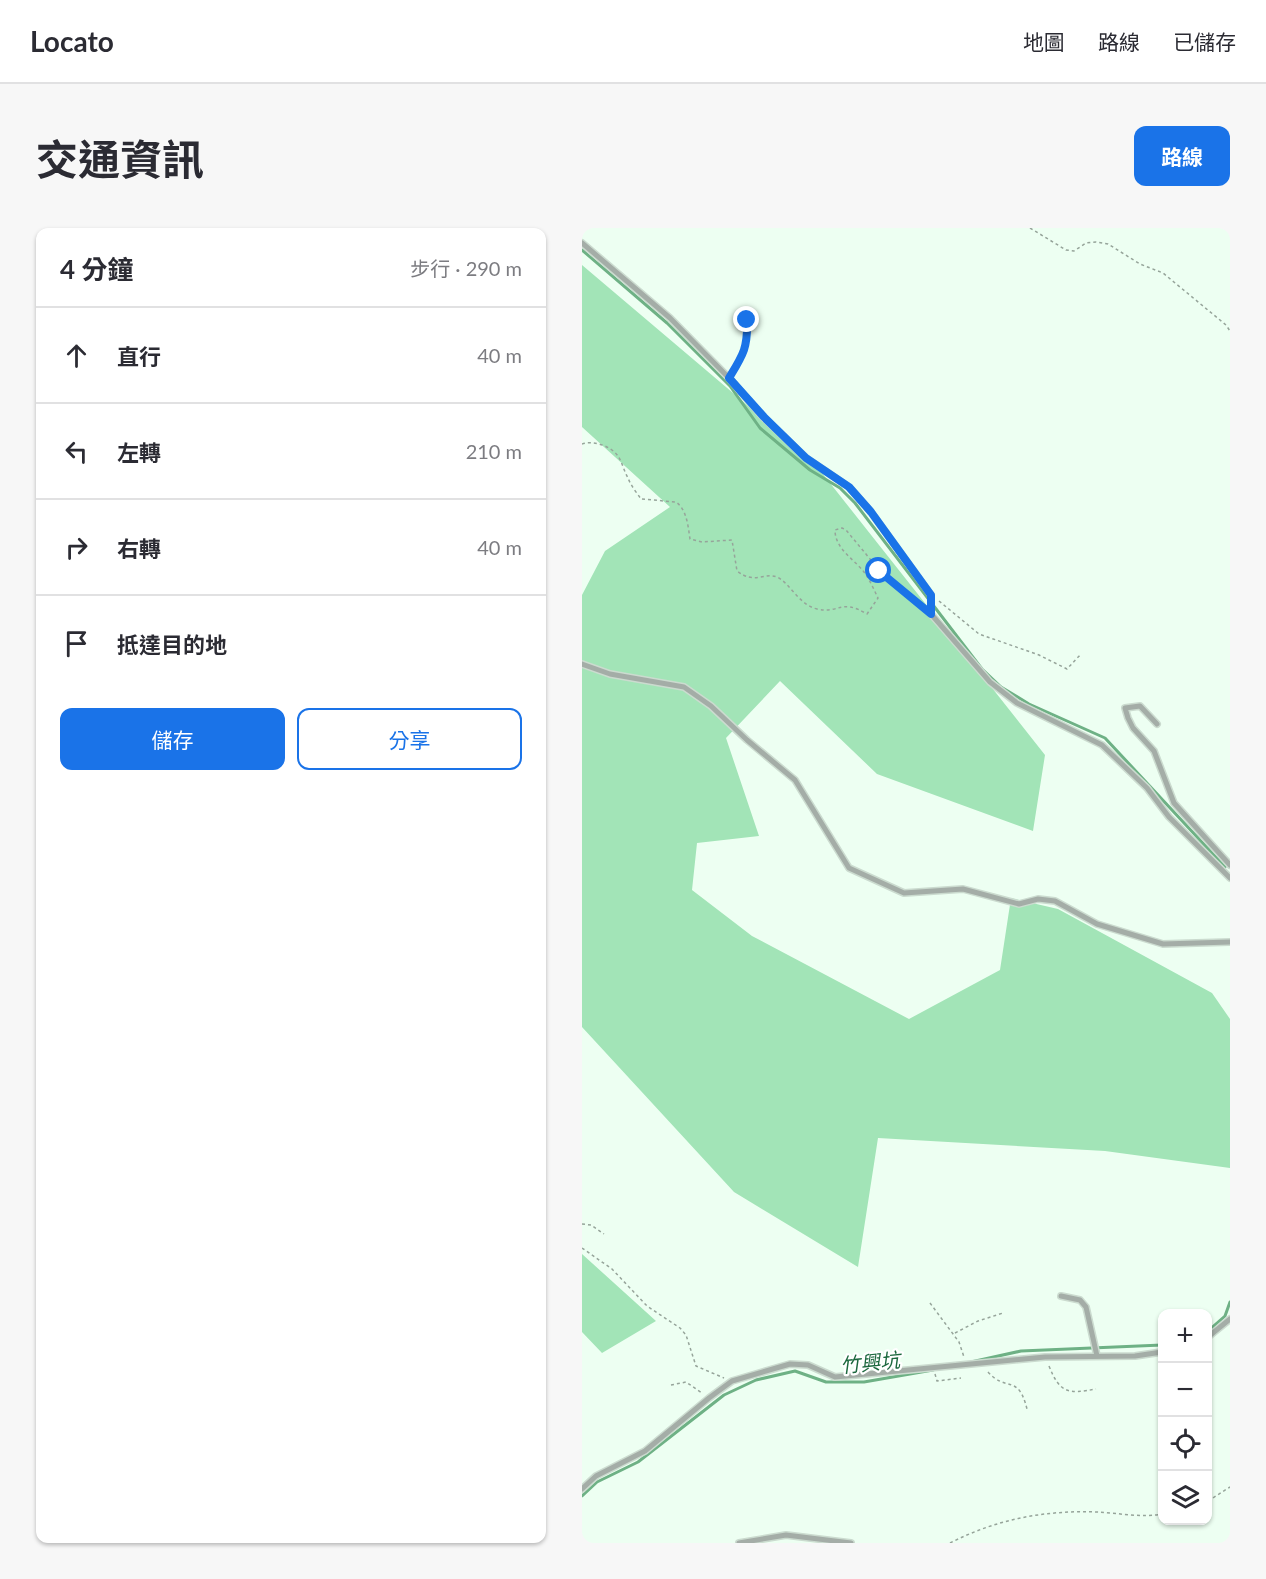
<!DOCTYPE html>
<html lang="zh-TW">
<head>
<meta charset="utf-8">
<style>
	:root { --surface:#fff; --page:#f7f7f7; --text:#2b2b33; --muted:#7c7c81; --line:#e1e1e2; --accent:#1a73e8 }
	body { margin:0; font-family:Lato,"Noto Sans TC",sans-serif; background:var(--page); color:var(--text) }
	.controls { position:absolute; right:18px; bottom:18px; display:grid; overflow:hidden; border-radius:12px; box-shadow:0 2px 4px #0004 }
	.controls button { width:54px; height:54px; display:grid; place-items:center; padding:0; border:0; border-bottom:2px solid var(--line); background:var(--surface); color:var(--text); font:30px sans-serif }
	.stop { position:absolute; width:18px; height:18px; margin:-14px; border:4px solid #1a73e8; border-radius:50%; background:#fff }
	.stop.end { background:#1a73e8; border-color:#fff; box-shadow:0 2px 6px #0008 }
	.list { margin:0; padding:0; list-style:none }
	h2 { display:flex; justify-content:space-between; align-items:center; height:78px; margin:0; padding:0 24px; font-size:26px }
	h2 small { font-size:20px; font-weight:400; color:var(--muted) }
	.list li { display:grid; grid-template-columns:39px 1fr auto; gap:18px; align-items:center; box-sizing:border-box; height:96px; padding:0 24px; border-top:2px solid var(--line) }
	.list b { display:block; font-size:22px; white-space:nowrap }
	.list em { font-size:20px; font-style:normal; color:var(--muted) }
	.actions { display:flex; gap:12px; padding:18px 24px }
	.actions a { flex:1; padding:14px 0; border:2px solid var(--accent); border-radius:12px; text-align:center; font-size:21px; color:var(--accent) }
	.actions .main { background:var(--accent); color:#fff }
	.icon { flex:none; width:33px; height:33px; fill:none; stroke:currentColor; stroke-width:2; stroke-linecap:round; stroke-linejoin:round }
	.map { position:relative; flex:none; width:648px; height:1315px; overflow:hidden; border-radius:12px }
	header { display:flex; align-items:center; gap:36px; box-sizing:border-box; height:84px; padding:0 30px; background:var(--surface); border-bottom:2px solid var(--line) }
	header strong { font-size:28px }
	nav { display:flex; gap:33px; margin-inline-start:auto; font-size:21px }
	.intro { display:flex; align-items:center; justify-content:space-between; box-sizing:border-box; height:144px; padding:0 36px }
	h1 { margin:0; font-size:42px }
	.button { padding:15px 27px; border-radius:12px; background:var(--accent); color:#fff; font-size:21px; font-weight:700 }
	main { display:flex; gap:36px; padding:0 36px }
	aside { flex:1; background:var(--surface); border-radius:12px; box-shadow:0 2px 4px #0004 }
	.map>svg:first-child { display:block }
</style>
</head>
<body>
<header>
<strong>Locato</strong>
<nav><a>地圖</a><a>路線</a><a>已儲存</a></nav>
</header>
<div class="intro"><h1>交通資訊</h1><a class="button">路線</a></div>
<main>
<aside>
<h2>4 分鐘<small>步行 · 290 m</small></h2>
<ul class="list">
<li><svg class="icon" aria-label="ahead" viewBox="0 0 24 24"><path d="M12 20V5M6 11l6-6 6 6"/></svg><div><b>直行</b></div><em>40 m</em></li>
<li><svg class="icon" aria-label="left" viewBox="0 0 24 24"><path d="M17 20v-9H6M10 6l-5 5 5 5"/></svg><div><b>左轉</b></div><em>210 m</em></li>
<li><svg class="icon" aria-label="right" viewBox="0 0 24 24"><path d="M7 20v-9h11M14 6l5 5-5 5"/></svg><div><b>右轉</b></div><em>40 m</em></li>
<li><svg class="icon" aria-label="arrive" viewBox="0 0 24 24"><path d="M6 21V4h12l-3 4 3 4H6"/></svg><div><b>抵達目的地</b></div></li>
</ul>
<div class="actions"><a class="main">儲存</a><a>分享</a></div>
</aside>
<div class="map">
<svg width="648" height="1315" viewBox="0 0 648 1315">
	<rect width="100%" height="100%" fill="#edfff2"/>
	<!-- green -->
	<path fill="#a2e4b7" d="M0,37L229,231L463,527L451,603L295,546L198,453L144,510L177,608L115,615L110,662L170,708L327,791L418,742L429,670L476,681L630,765L648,791V940L523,923L296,910L276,1039L152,964L0,799V367L23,323L88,279L0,199Z
		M0,1026L74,1093L20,1125L0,1104Z"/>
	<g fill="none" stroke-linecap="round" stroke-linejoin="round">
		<!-- stream -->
		<path stroke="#6eb185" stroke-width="3" d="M0,22L85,95L148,158L178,200L228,242L258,260L273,275L400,441L419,459L447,476L523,510L643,639
			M626,1103L643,1088L648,1074
			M389,1134L439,1123L580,1117
			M0,1268L15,1254L56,1234L142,1167L174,1152L213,1143L244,1154H282L351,1142"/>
		<defs>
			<path id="service" d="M0,15L88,90L147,150L181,189L224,230L267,259L289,284L349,367V386L408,454L435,475L520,517L565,560L587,589L648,650
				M0,436L28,446L102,459L129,478L165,512L213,552L267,640L322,665L381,661L437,676L456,671L473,673L515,696L581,716L648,714
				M575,496L558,478L543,480L546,490L551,500L572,523L592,575L648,637
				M479,1068L498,1072L504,1079L515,1128
				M626,1109L648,1091
				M0,1261L14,1248L63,1223L127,1170L150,1153L208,1136L226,1137L253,1149L463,1129L553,1128L580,1124
				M157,1315L204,1307L269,1315"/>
		</defs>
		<!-- service casing -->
		<use href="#service" stroke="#cbdbcf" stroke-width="8"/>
		<!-- path -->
		<path stroke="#96a49a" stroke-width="1.5" stroke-dasharray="3 3" stroke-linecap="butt" d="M448,0L484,22L492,23L504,15L514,14L526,16L558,36L581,45L644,97L648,103
			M151,144C168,114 166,109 164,75
			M0,216C11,212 29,218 36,228C40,234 42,243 46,250C49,258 55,265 59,271L94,274C105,282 106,298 108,311L120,314L150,312L155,343C173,357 182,344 195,349C208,355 217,377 235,381C258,386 258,370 285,386L296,370C292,362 288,352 282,344C272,331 253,321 253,302L260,300L264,302L298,343L341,380
			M357,373L397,406L457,427L485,441L499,426
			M0,996L9,997L22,1006
			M0,1020L30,1041L65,1078L98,1100L104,1107L114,1138L142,1150
			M348,1075L377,1114L382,1129
			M373,1105L396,1093L421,1085
			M467,1138C478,1166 487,1166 514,1161
			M406,1144C425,1165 436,1145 445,1181
			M353,1146L355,1153L379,1150
			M89,1157L104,1154L120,1165
			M626,1273L648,1259
			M368,1315C415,1291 463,1282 516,1284C536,1285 560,1290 580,1286"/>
		<!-- service -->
		<use href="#service" stroke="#a4ada7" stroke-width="5"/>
	</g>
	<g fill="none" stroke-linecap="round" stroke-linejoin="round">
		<!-- route -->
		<path stroke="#1a73e8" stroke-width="8" d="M165,92C166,120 161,127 147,150L182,189L224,230L267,259L289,284L349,367V386L297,343"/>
	</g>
	<g text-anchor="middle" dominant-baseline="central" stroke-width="4.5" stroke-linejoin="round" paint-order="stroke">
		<!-- water labels -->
		<g font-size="20" font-style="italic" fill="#1c683e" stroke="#fff">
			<text transform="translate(288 1134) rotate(-6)">竹興坑</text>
		</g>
	</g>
</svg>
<div class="controls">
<button>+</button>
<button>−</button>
<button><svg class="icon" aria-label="locate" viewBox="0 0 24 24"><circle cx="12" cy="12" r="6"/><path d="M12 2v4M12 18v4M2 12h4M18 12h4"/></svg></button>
<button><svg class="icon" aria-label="layers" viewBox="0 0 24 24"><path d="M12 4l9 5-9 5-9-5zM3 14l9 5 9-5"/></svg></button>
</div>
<div class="stop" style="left:297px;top:343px"></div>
<div class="stop end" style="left:165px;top:92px"></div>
</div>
</main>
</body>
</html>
